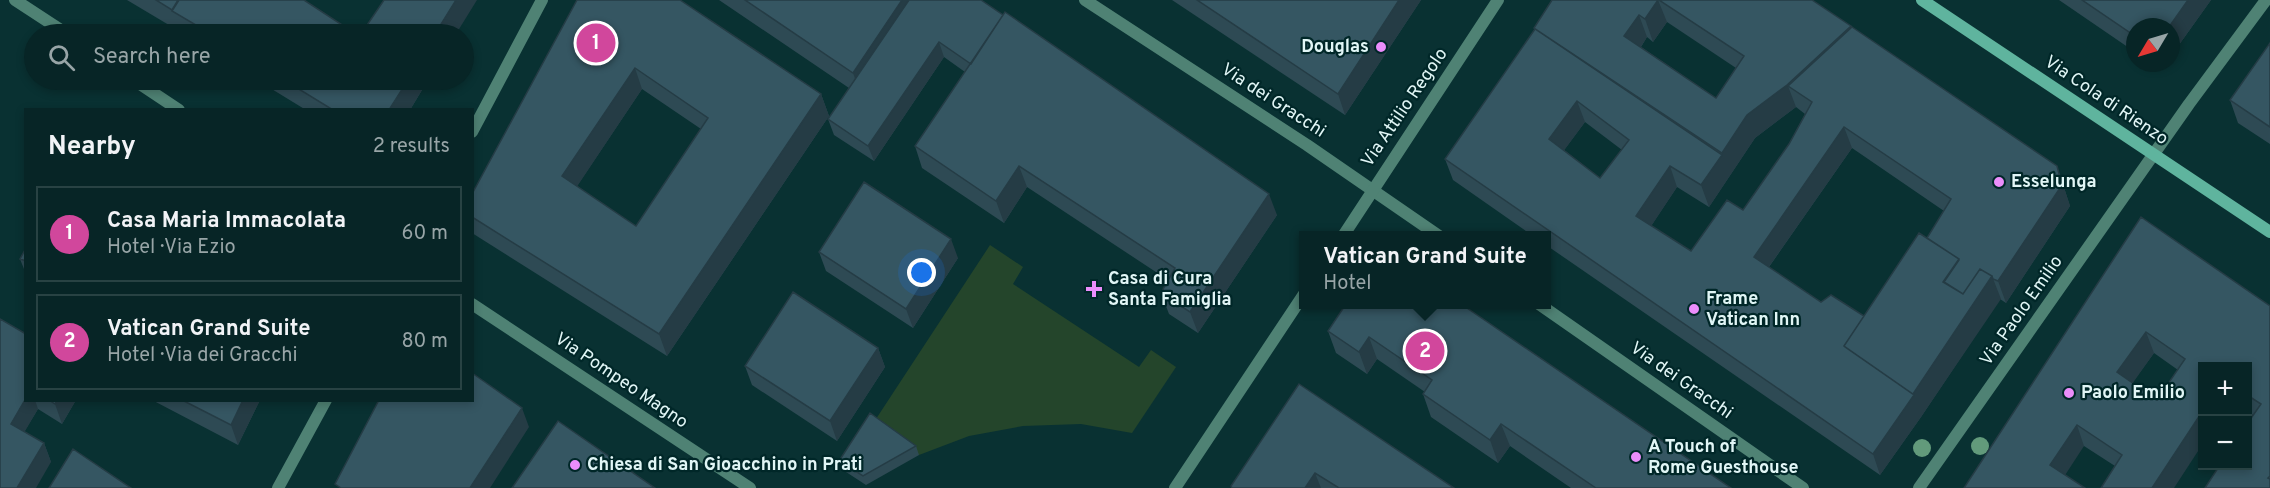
<!DOCTYPE html>
<html lang="en">
<head>
<meta charset="utf-8">
<style>
	:root { --surface:#072526; --page:#153132; --text:#f1f3f6; --muted:#98a5a7; --line:#284243; --accent:#8bbbb9 }
	body { margin:0; font-family:Overpass,sans-serif; background:var(--page); color:var(--text) }
	.controls { position:absolute; right:18px; bottom:18px; display:grid; overflow:hidden; border-radius:0px; box-shadow:0 3px 9px #0003 }
	.controls button { width:54px; height:54px; display:grid; place-items:center; padding:0; border:0; border-bottom:2px solid var(--line); background:var(--surface); color:var(--text); font:30px sans-serif }
	.compass { position:absolute; left:2126px; top:18px; width:54px; height:54px; border-radius:50%; background:var(--surface); box-shadow:0 3px 9px #0003; rotate:232deg }
	.you { position:absolute; left:922px; top:273px; width:21px; height:21px; margin:-15px; border:4px solid #fff; border-radius:50%; background:#1a73e8; box-shadow:0 0 0 9px #1a73e833 }
	.badge { display:grid; place-items:center; width:39px; height:39px; border-radius:50%; background:var(--accent); color:#fff; font-size:20px; font-weight:700 }
	.pin { position:absolute; translate:-50% -50%; border:3px solid #fff; box-shadow:0 2px 6px #0006 }
	.popup { position:absolute; left:1299px; top:231px; width:252px; height:78px; box-sizing:border-box; display:grid; place-content:center; border-radius:0px; background:var(--surface); filter:drop-shadow(0 2px 4px #0005); font-size:20px; white-space:nowrap; color:var(--muted) }
	.popup b { font-size:22px; color:var(--text) }
	.popup::after { content:''; position:absolute; left:50%; top:100%; margin-left:-12px; border:12px solid transparent; border-top-color:var(--surface) }
	.list { margin:0; padding:0; list-style:none }
	h2 { display:flex; justify-content:space-between; align-items:center; height:78px; margin:0; padding:0 24px; font-size:26px }
	h2 small { font-size:20px; font-weight:400; color:var(--muted) }
	.list li { display:grid; grid-template-columns:39px 1fr auto; gap:18px; align-items:center; box-sizing:border-box; height:96px; margin:0 12px 12px; padding:0 12px; border:2px solid var(--line); border-radius:0px }
	.list b { display:block; font-size:22px; white-space:nowrap }
	.list p { margin:0; font-size:20px; white-space:nowrap; color:var(--muted) }
	.list em { font-size:20px; font-style:normal; color:var(--muted) }
	.icon { flex:none; width:33px; height:33px; fill:none; stroke:currentColor; stroke-width:2; stroke-linecap:round; stroke-linejoin:round }
	.map { position:relative; flex:none; width:2270px; height:488px; overflow:hidden }
	.search { position:absolute; background:var(--surface); box-shadow:0 3px 9px #0003; left:24px; top:24px; width:450px; height:66px; display:flex; align-items:center; gap:15px; box-sizing:border-box; padding:0 21px; border-radius:33px; color:var(--muted); font-size:22px }
	.panel { position:absolute; background:var(--surface); box-shadow:0 3px 9px #0003; left:24px; top:108px; width:450px; height:294px; border-radius:0px }
	.map>svg:first-child { display:block }
</style>
</head>
<body>
<div class="map">
<svg width="2270" height="488" viewBox="0 0 2270 488">
	<rect width="100%" height="100%" fill="#093132"/>
	<!-- green -->
	<path fill="#24452b" d="M990,245L1023,267L1013,284L1139,367L1151,350L1176,367L1132,433L1081,424L1023,426L969,436L919,455L874,422Z"/>
	<g fill="none" stroke-linecap="round" stroke-linejoin="round">
		<!-- minor -->
		<path stroke="#4f8274" stroke-width="12" d="M15,0L67,34
			M1085,0L1307,145L1439,236
			M134,80L179,110
			M472,132L542,0
			M472,304L750,488
			M1539,304L1803,488
			M278,488L326,400
			M1919,488L2189,104L2266,0"/>
		<!-- tertiary -->
		<path stroke="#4f8274" stroke-width="12" d="M1343,236L1498,0
			M1175,488L1304,294"/>
		<!-- secondary -->
		<path stroke="#5fb49e" stroke-width="12" d="M1922,0L2270,232"/>
	</g>
	<!-- trees -->
	<g fill="#629a7b">
		<circle cx="1980" cy="446" r="9"/>
		<circle cx="1922" cy="448" r="9"/>
	</g>
	<!-- wall -->
	<path fill="#2e4a54" fill-rule="evenodd" d="M127,0H304L356,34H184Z
		M577,0L821,94L829,116L667,356L472,233V194ZM642,89L701,129L636,226L577,186Z
		M719,0H981L1277,215L1198,333L1169,314L1161,293L1168,280L1027,187L1004,223L922,168L915,146L965,72L944,57L874,161L834,135L828,119L849,88Z
		M1172,0H1421L1345,115Z
		M1552,0H1812L2057,166L2070,206L2006,303L2000,299L1921,417L1880,475L1546,245V236H1533L1453,180L1445,159L1535,29L1534,28ZM1667,22L1736,68L1716,98L1641,47L1647,37L1653,42ZM1796,107L1805,114L1789,144L1743,210L1691,251L1651,226L1677,187L1709,207L1755,138ZM1585,122L1622,150L1600,178L1564,150ZM1852,148L1944,211L1927,238L1864,316L1821,302L1769,267Z
		M2059,0H2211L2171,56L2135,27V52Z
		M2270,43V144L2238,123L2230,100Z
		M2151,63H2166L2161,70Z
		M257,80H428L410,110H306Z
		M2141,217L2270,306V488L2253,415L2247,412V366H2202L2115,466L2084,446L1964,488ZM2154,353L2178,370L2157,400L2132,383Z
		M26,248V274L20,259Z
		M819,252L958,258L913,328L826,271Z
		M1346,304L1731,488H1571L1510,446L1498,463L1431,417L1423,394L1425,392L1377,359L1367,374L1336,353L1328,331Z
		M878,348L885,367L837,441L752,385L745,366Z
		M1299,384L1454,488H1232L1231,486Z
		M26,400H76L62,424L38,409L24,432L44,443L51,462L0,488Z
		M152,400H260L238,445Z
		M916,446L919,455L866,485L843,470L839,461Z"/>
	<!-- shaded-wall -->
	<path fill="#253c45" d="M456,0H477L456,34H435Z
		M902,0H926L861,96L853,73Z
		M1399,0H1421L1345,115L1338,94Z
		M1658,0L1667,22L1653,42L1645,19Z
		M2188,0H2211L2171,56V27H2169Z
		M1639,15L1647,37L1633,59L1624,36Z
		M1851,26L1860,49L1788,86L1796,107L1755,138L1709,207L1701,185L1747,115Z
		M939,42L944,57L874,161L868,146Z
		M2159,63H2166L2161,70Z
		M635,68L642,89L570,197L562,176Z
		M408,80H428L410,110H389Z
		M821,94L829,116L667,356L659,334Z
		M1577,101L1585,122L1557,160L1549,139Z
		M1844,127L1852,148L1761,278L1754,257Z
		M1019,166L1027,187L1004,223L996,201Z
		M1670,166L1677,187L1644,237L1636,216Z
		M2057,166L2070,206L2006,303L1998,281Z
		M1269,194L1277,215L1198,333L1190,312Z
		M951,239L958,258L913,328L906,309Z
		M1992,276L2001,299L1921,417L1880,475L1873,454L1914,395L1913,394Z
		M2146,332L2154,353L2125,394L2117,372Z
		M1369,337L1377,359L1367,374L1359,352Z
		M878,348L885,367L837,441L830,421Z
		M26,398V400H35L38,409L18,443L11,424Z
		M57,400H76L62,424L55,404Z
		M243,400H260L238,445L231,425Z
		M522,408L529,427L490,488H470Z
		M2202,412V445L2174,488H2152Z
		M1501,424L1510,446L1498,463L1490,440Z
		M2077,425L2084,446L2058,486L2050,465Z
		M44,443L51,462L36,488H17Z
		M1315,473L1321,488H1305Z"/>
	<!-- building -->
	<path fill="#355662" stroke="#253c45" stroke-width="1.5" fill-rule="evenodd" d="M156,0H178L172,10Z
		M179,0H304L356,34H211L172,11Z
		M384,0H456L435,34H361Z
		M577,0H680L821,94L659,334L472,217V194ZM635,68L708,118L636,226L562,176Z
		M745,0H902L853,73Z
		M909,0H981L1003,15L971,64L939,42L868,146L828,119Z
		M1197,0H1399L1338,94Z
		M1552,0H1658L1645,19L1639,15L1624,36L1716,98L1744,56L1659,0H1812L1851,26L1787,85L1747,115L1722,153L1534,28Z
		M2082,0H2188L2169,27H2135V36Z
		M1005,12L1269,194L1190,312L1161,293L1175,268L1019,166L996,201L915,146Z
		M1852,27L2057,166L2062,185L1998,281L1993,279L1992,276L1980,269L1963,294L1944,282L1959,260V259L1927,238L1951,199L1844,127L1754,257L1821,302L1831,295L1864,316L1844,346L1845,347L1914,395L1873,454L1445,159L1535,29L1722,155L1701,185L1670,166L1636,216L1691,251L1727,200L1743,210L1789,144L1812,102L1788,86ZM1577,101L1629,140L1600,178L1549,139Z
		M2270,43V127L2230,100Z
		M284,80H408L389,110H333Z
		M864,182L951,239L906,309L819,252Z
		M2141,217L2270,306V476L2268,478L2270,479V488H2205L2220,465H2247V424L2261,404L2247,395V366H2202V412L2152,488H2101L2122,455L2077,425L2050,465L2085,488H1964ZM2146,332L2185,359L2157,400L2117,372Z
		M1919,233L1959,259L1943,282L1963,294L1980,269L1992,276L1913,394L1844,346Z
		M26,248V261L20,259Z
		M793,292L878,348L830,421L745,366Z
		M1346,304H1461L1731,488H1596L1501,424L1490,440L1423,394L1432,380L1369,337L1359,352L1328,331Z
		M0,319L26,334V398L11,424L44,443L17,488H0Z
		M472,373L522,408L470,488H341L335,484L379,400H472Z
		M1299,384L1454,488H1339L1315,473L1305,488H1232L1231,486Z
		M49,400H57L55,404Z
		M182,400H243L231,425Z
		M870,413L916,446L863,476L839,461Z
		M558,421L655,488H512Z
		M73,449L131,488H49Z"/>
	<!-- markers -->
	<g fill="#eb8dfb" stroke="#002728" stroke-width="2">
		<circle cx="1381" cy="47" r="6"/>
		<circle cx="1999" cy="182" r="6"/>
		<path d="M1091 280h6v6h6v6h-6v6h-6v-6h-6v-6h6z"/>
		<circle cx="1694" cy="309" r="6"/>
		<circle cx="2069" cy="393" r="6"/>
		<circle cx="1636" cy="457" r="6"/>
		<circle cx="575" cy="465" r="6"/>
	</g>
	<g text-anchor="middle" dominant-baseline="central" stroke-width="4.5" stroke-linejoin="round" paint-order="stroke">
		<!-- poi labels -->
		<g font-size="18" font-weight="bold" fill="#e1f6f6" stroke="#002728" text-anchor="start">
			<text x="1369" y="47" text-anchor="end">Douglas</text>
			<text x="2011" y="182">Esselunga</text>
			<text x="1108" y="279">Casa di Cura<tspan x="1108" dy="21">Santa Famiglia</tspan></text>
			<text x="1706" y="299">Frame<tspan x="1706" dy="21">Vatican Inn</tspan></text>
			<text x="2081" y="393">Paolo Emilio</text>
			<text x="1648" y="447">A Touch of<tspan x="1648" dy="21">Rome Guesthouse</tspan></text>
			<text x="587" y="465">Chiesa di San Gioacchino in Prati</text>
		</g>
		<!-- street labels -->
		<g font-size="18" fill="#e1f6f6" stroke="#002728">
			<text transform="translate(1273 101) rotate(33)">Via dei Gracchi</text>
			<text transform="translate(2106 101) rotate(34)">Via Cola di Rienzo</text>
			<text transform="translate(1405 108) rotate(-56)">Via Attilio Regolo</text>
			<text transform="translate(2022 311) rotate(-55)">Via Paolo Emilio</text>
			<text transform="translate(621 381) rotate(34)">Via Pompeo Magno</text>
			<text transform="translate(1681 381) rotate(35)">Via dei Gracchi</text>
		</g>
	</g>
</svg>
<div class="controls">
<button>+</button>
<button>−</button>
</div>
<svg class="compass" viewBox="-18 -18 36 36"><path d="M0-13l5 13h-10z" fill="#e53935"/><path d="M0 13l5-13h-10z" fill="#98a5a7"/></svg>
<div class="you"></div>
<div class="pin badge" style="left:596px;top:43px;background:#d1479c">1</div>
<div class="pin badge" style="left:1425px;top:351px;background:#d1479c">2</div>
<div class="popup"><b>Vatican Grand Suite</b>Hotel</div>
<div class="search"><svg class="icon" aria-label="search" viewBox="0 0 24 24"><circle cx="10" cy="10" r="6"/><path d="M15 15l6 6"/></svg>Search here</div>
<section class="panel">
<h2>Nearby<small>2 results</small></h2>
<ul class="list">
<li><span class="badge" style="background:#d1479c">1</span><div><b>Casa Maria Immacolata</b><p>Hotel · Via Ezio</p></div><em>60 m</em></li>
<li><span class="badge" style="background:#d1479c">2</span><div><b>Vatican Grand Suite</b><p>Hotel · Via dei Gracchi</p></div><em>80 m</em></li>
</ul>
</section>
</div>
</body>
</html>
